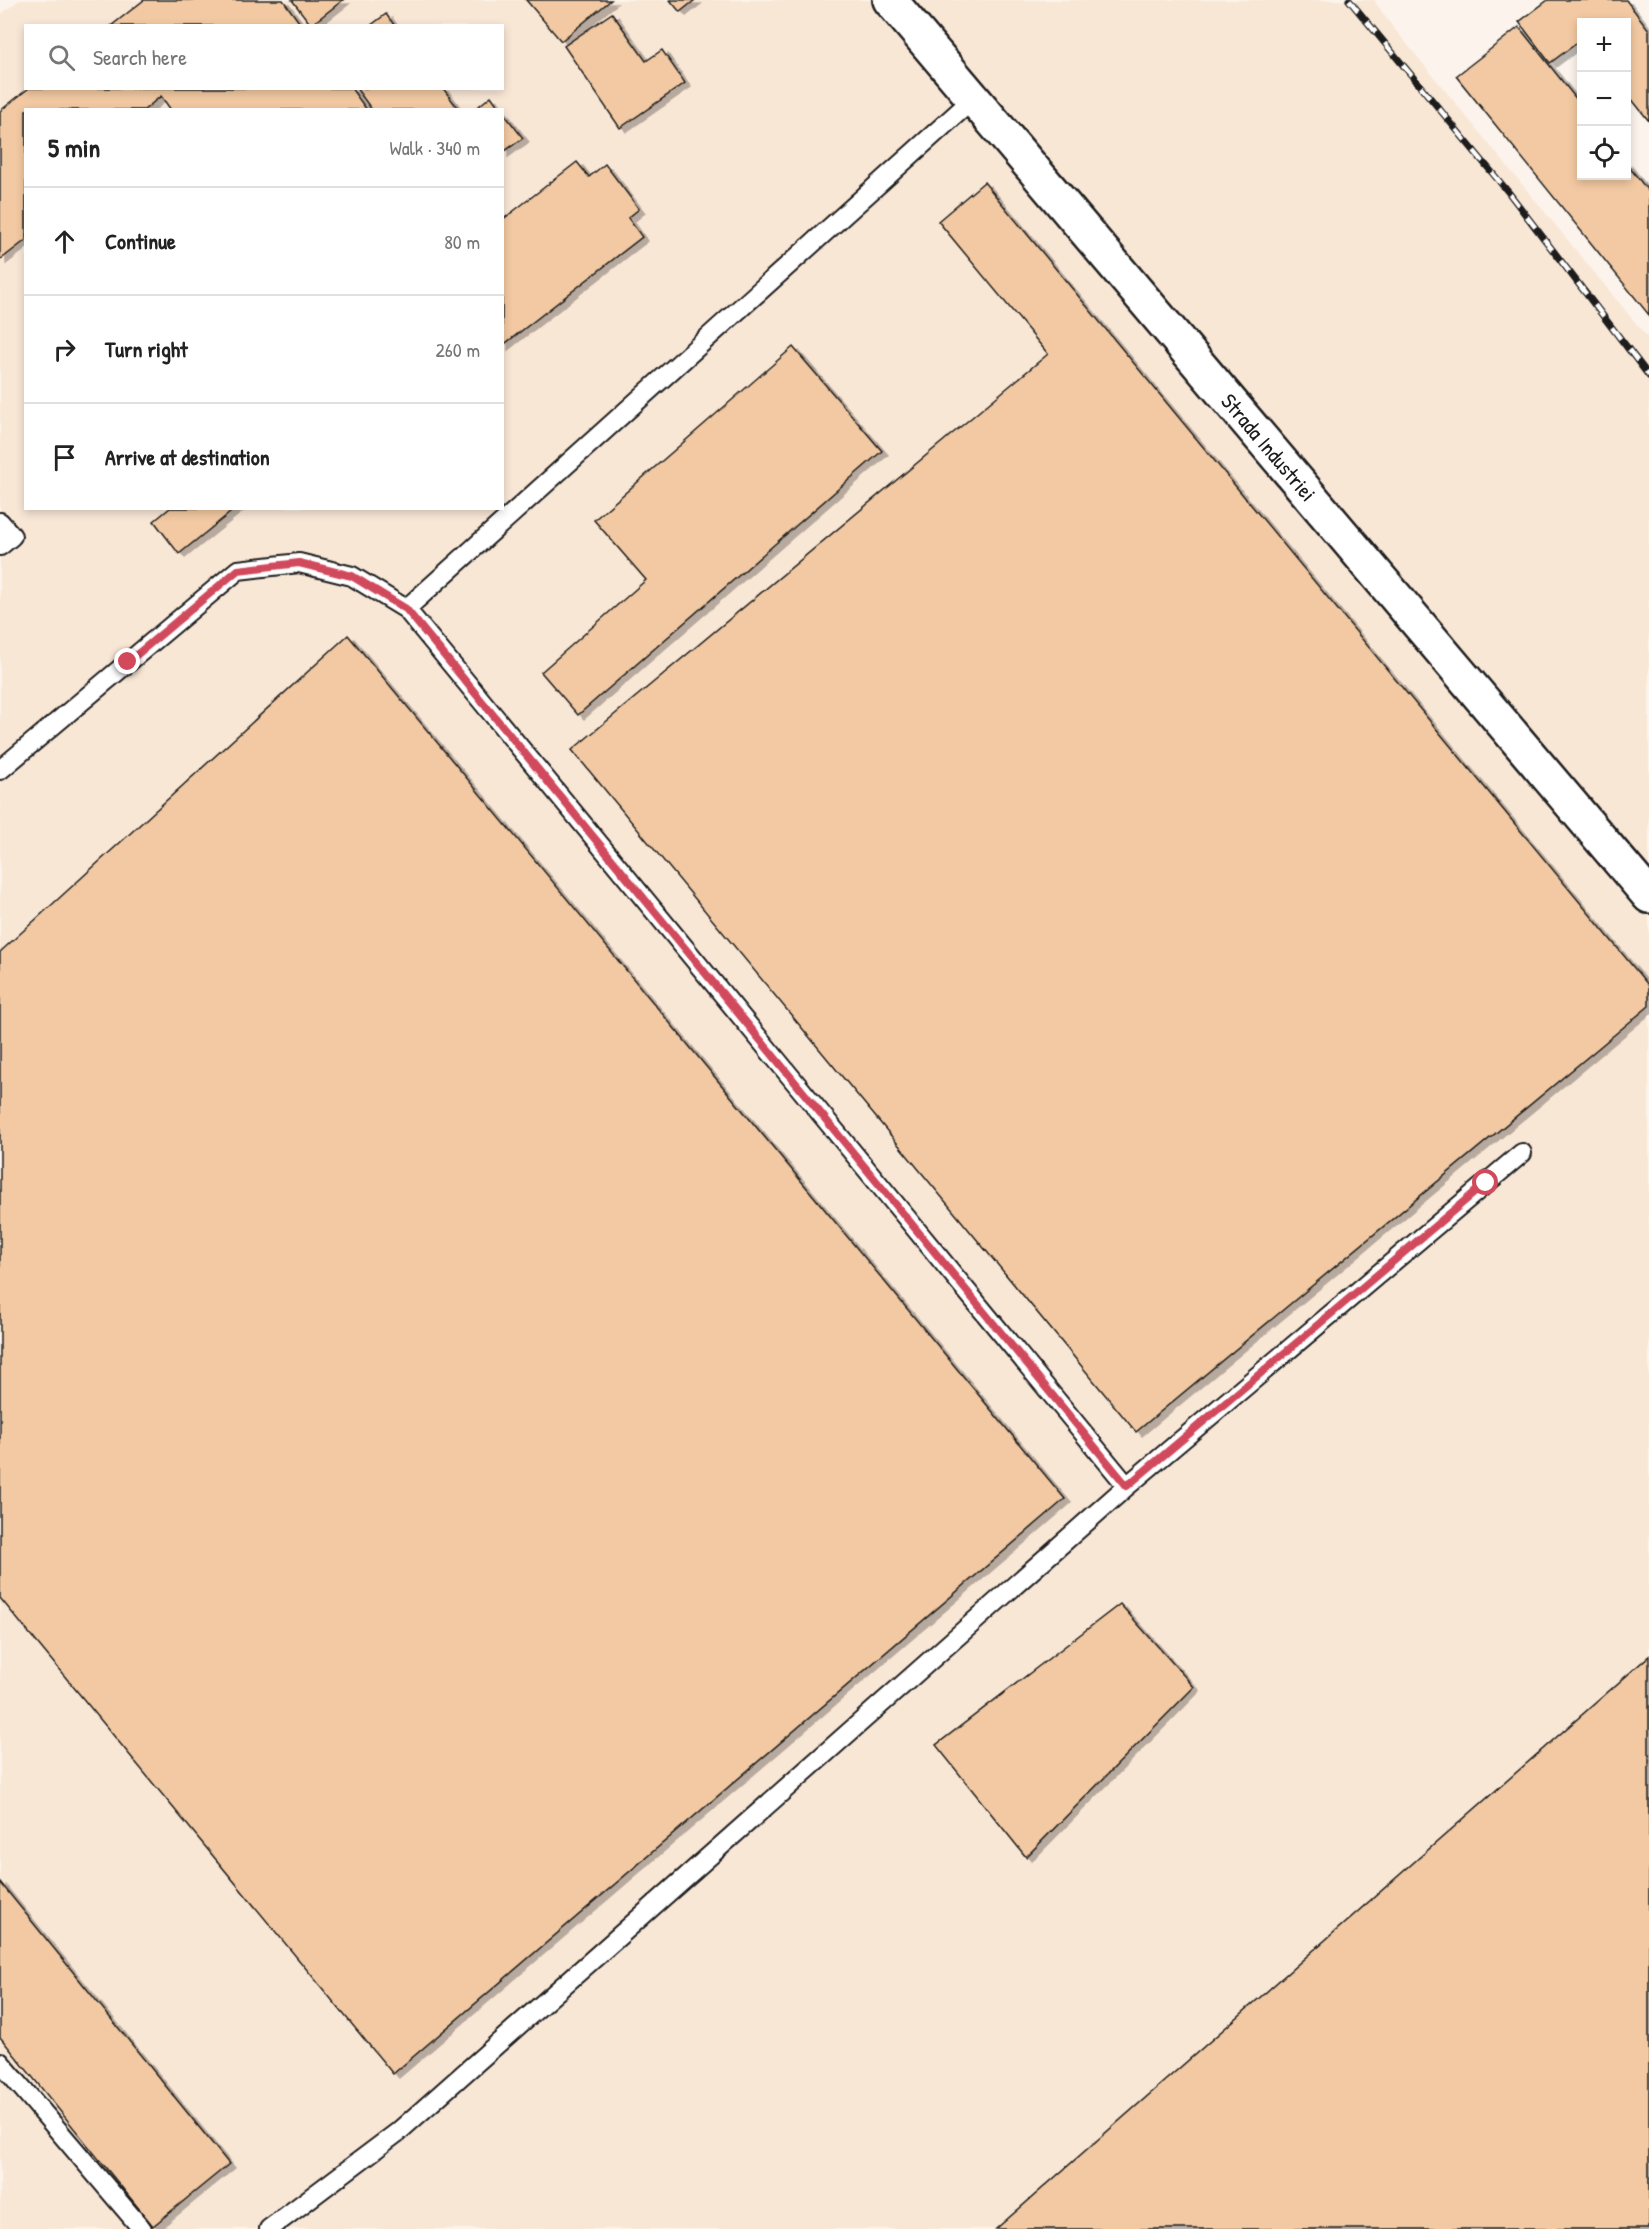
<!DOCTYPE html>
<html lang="en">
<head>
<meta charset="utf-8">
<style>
	:root { --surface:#fff; --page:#f6f6f6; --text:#222; --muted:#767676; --line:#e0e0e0 }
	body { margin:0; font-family:"Patrick Hand",sans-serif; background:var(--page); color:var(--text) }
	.controls { position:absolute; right:18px; top:18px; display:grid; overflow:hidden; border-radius:0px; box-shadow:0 3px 9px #0003 }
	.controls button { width:54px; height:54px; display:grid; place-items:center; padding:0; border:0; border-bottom:2px solid var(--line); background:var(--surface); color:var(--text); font:30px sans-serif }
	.stop { position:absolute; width:18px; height:18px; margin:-14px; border:4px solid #d1495b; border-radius:50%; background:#fff }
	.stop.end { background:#d1495b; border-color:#fff; box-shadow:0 2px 6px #0008 }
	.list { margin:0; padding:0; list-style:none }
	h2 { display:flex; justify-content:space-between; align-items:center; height:78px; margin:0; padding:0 24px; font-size:26px }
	h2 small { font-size:20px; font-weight:400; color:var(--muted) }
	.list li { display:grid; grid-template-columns:39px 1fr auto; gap:18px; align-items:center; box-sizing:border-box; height:108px; padding:0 24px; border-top:2px solid var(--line) }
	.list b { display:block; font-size:22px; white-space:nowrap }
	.list em { font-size:20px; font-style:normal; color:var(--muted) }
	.icon { flex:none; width:33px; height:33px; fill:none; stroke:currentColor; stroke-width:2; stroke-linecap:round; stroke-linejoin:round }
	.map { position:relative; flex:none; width:1649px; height:2229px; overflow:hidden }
	.search { position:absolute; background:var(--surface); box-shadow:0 3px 9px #0003; left:24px; top:24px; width:480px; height:66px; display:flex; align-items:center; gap:15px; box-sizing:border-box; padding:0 21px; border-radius:0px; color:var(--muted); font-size:22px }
	.panel { position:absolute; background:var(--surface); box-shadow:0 3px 9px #0003; left:24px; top:108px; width:480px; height:402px; border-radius:0px }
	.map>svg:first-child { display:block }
</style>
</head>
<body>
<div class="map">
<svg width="1649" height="2229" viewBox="0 0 1649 2229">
	<defs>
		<filter id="shadow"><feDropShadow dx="6" dy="4" stdDeviation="0" flood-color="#0004"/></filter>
	</defs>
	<rect width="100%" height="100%" fill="#fcf4ec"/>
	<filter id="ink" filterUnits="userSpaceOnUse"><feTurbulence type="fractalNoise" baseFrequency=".0167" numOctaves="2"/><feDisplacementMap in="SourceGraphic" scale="12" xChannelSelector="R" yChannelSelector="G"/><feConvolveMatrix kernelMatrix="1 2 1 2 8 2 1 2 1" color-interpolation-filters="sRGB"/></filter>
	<g filter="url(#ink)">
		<!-- built -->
		<path fill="#f9e7d6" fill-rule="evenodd" d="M19,0H1374L1389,22L1649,339V2229H0V15ZM26,26H502V88H26ZM26,110H502V508H26Z"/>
		<!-- building -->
		<path fill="#f2c9a2" stroke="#1c1c1c" stroke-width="1.5" filter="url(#shadow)" d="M144,0H283L302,26H111Z
			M292,0H343L311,25Z
			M526,0H611L561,41Z
			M670,0H695L680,12Z
			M1548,0H1626L1649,30V121L1626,92V22H1582V39L1550,63L1519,22Z
			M612,13L646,61L662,50L685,83L620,128L564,46Z
			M386,14L395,26H370Z
			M1519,27L1582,106V176H1626V163L1649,192V315L1456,76Z
			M29,88H351L367,110H171L161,96L144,110H26V240L0,260V111Z
			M356,88H443L459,110H372Z
			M491,96L501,110H474Z
			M502,111L523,138L502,153Z
			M577,162L589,177L605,164L639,209L628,218L642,237L502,346V220Z
			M984,182L1649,986V1006L1136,1432L572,750L1048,354L938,221Z
			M793,347L882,451L578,715L541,672L646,580L594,520Z
			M170,508H236L179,554L154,521Z
			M348,635L1065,1499L393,2074L0,1598V952Z
			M1120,1604L1194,1687L1026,1857L936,1745Z
			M1649,1656V2229H996Z
			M0,1882L229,2164L153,2226L0,2037Z"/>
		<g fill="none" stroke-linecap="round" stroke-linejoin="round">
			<defs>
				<path id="service" d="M0,522L12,536L0,546
					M406,609L973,99
					M0,770L238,570L299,563L352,576L406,609L1127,1486
					M0,2062L142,2229
					M269,2229L398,2132L1127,1486L1522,1153"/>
				<g id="tertiary">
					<path id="s1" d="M890,0L1649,896"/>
				</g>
			</defs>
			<!-- service casing -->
			<use href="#service" stroke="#1c1c1c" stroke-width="22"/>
			<!-- tertiary casing -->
			<use href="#tertiary" stroke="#1c1c1c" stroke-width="38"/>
			<!-- service -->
			<use href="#service" stroke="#fff" stroke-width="18"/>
			<!-- tertiary -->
			<use href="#tertiary" stroke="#fff" stroke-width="33"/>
			<defs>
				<path id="rail" d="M1349,0L1509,193L1649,376"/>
			</defs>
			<!-- rail casing -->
			<use href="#rail" stroke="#1c1c1c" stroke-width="7"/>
			<!-- rail -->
			<use href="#rail" stroke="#fff" stroke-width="4.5" stroke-dasharray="14" stroke-linecap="butt"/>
		</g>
	</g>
	<g fill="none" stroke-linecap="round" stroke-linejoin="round" filter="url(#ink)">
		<!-- route -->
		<path stroke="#d1495b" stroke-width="8" d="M128,662L238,570L299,563L352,576L406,609L1127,1486L1486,1183"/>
	</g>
	<g text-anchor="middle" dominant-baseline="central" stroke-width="5" stroke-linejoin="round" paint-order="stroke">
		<!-- street labels -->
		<g font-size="22" fill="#1c1c1c" stroke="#fff">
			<text stroke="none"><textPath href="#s1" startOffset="586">Strada Industriei</textPath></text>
		</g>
	</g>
</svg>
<div class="controls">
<button>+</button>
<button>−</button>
<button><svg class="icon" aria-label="locate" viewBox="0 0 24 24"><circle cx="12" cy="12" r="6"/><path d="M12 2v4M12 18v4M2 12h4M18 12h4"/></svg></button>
</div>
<div class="stop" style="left:1486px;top:1183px"></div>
<div class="stop end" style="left:128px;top:662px"></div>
<div class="search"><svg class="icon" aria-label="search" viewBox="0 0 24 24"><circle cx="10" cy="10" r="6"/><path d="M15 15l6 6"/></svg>Search here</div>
<section class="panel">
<h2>5 min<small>Walk · 340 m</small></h2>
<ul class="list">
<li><svg class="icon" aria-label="ahead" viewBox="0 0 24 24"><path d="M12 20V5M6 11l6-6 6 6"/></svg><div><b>Continue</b></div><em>80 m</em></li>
<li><svg class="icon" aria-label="right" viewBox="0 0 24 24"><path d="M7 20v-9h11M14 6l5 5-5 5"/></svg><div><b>Turn right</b></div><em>260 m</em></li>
<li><svg class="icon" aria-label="arrive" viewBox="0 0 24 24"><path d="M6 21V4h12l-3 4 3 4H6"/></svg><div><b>Arrive at destination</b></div></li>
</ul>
</section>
</div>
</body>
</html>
